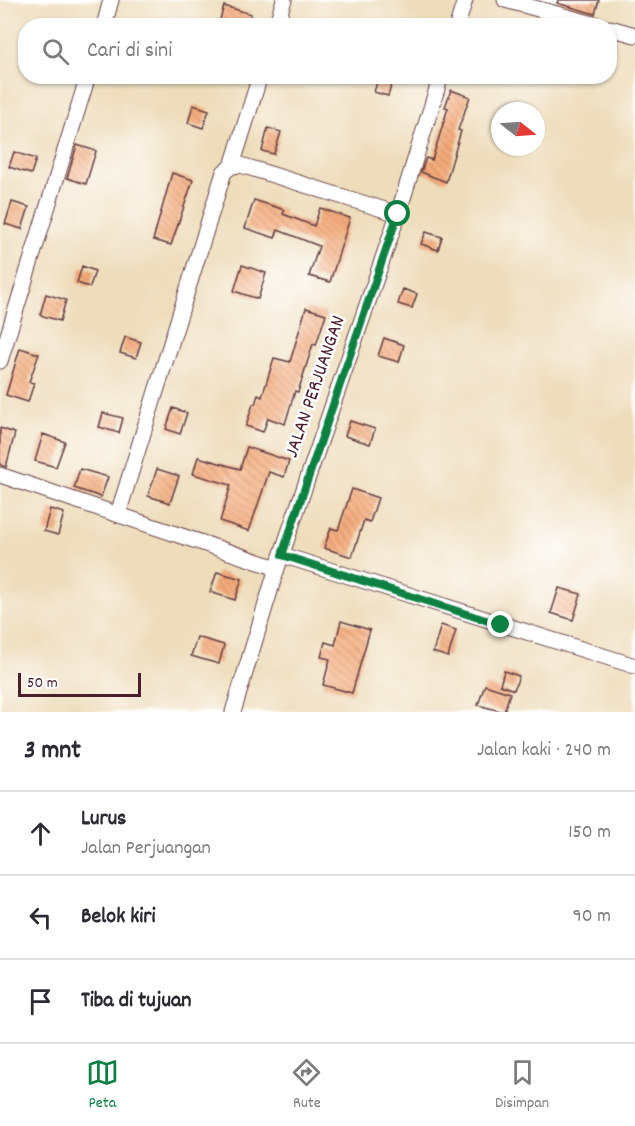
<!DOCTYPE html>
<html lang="id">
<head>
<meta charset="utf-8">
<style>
	:root { --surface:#fff; --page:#f7f7f7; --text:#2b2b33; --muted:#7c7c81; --line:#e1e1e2; --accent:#0b8043 }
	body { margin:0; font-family:Dekko,sans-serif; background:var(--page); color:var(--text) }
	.compass { position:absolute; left:491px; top:102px; width:54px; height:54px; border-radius:50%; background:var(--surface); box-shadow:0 2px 4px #0004; rotate:107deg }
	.scale { position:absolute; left:18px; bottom:15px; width:123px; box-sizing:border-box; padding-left:6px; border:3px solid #4a1f2b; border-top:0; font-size:16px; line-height:21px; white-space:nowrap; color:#4a1f2b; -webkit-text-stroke:4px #fff; paint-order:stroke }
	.stop { position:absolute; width:18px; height:18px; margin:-14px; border:4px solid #0b8043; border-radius:50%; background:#fff }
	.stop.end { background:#0b8043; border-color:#fff; box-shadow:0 2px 6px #0008 }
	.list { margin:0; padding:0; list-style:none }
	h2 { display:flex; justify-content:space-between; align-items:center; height:78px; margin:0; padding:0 24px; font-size:26px }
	h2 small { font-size:20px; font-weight:400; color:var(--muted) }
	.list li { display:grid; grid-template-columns:39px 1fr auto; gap:18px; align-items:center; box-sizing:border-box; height:84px; padding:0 24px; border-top:2px solid var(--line) }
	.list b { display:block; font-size:22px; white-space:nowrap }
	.list p { margin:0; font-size:20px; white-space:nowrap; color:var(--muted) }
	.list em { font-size:20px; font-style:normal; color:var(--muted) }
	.icon { flex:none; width:33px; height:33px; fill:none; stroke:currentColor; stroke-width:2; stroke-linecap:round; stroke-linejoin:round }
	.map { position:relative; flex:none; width:635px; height:712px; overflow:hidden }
	.search { position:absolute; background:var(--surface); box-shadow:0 2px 4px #0004; left:18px; right:18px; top:18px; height:66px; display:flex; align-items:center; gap:15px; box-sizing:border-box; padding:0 21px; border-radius:24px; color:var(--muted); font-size:22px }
	.sheet { height:330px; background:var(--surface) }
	nav { display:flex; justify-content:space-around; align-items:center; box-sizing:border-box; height:84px; border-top:2px solid var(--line); background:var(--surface); font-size:16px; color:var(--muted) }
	nav a { display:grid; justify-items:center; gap:3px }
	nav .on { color:var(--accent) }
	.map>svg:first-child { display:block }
</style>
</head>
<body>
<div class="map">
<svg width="635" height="712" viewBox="0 0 635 712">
	<defs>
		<pattern id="building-back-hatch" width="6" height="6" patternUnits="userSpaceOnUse" patternTransform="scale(1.5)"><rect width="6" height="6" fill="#f6ab79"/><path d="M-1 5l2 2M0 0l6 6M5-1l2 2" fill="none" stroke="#c98b63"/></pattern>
	</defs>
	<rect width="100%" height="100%" fill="#fff"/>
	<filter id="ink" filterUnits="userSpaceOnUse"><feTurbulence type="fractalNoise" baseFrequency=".0167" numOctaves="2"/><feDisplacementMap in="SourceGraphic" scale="12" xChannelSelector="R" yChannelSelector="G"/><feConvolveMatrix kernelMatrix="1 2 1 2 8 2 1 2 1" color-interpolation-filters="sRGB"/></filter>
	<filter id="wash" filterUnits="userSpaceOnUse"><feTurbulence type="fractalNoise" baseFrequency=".008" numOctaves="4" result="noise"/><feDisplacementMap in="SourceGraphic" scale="24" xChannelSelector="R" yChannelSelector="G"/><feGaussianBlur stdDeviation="1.35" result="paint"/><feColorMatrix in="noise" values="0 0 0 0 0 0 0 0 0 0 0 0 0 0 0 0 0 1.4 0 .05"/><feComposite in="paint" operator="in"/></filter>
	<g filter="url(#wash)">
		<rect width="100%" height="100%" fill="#edb"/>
		<g id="blocks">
			<!-- building -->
			<path fill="url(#building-back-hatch)" d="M558,0H599L595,14L557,3Z
				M224,6L251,14L248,26H218Z
				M379,76H394L388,96L374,92Z
				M451,90L470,97L458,130L461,131L446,182L421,172L426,158L432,160L448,108L445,107Z
				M193,105L209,110L203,128L188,123Z
				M268,128L281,132L274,154L262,151Z
				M77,145L96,151L86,184L67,178Z
				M14,152L36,159L31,174L9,167Z
				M172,173L193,180L171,245L153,240Z
				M254,200L285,210L283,214L314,226L320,208L350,218L330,282L309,276L319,246L278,230L275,238L245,228Z
				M12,202L29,207L22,229L5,224Z
				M426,232L442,237L438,250L421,244Z
				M242,265L266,273L258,299L234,291Z
				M82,266L95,271L90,287L77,283Z
				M403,289L417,294L412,308L398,304Z
				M46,294L66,300L60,321L40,315Z
				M306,308L326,314L316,345L313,344L298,392L295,391L285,424L268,418L263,432L246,426L253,404H255L258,395L262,397L274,358L290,362Z
				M125,337L141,342L136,358L120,353Z
				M384,338L404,345L399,362L378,356Z
				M20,348L39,354L29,382L34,383L28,402L6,395Z
				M173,408L187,413L180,434L166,429Z
				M103,413L123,418L119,433L99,427Z
				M350,421L375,429L370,444L345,436Z
				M0,428L15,433L6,467L0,465Z
				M43,434L65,442L56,467L35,461Z
				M247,447L289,461L284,477L269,472L249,531L220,521L231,485L193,474L198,457L240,469Z
				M80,469L108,477L101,497L74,488Z
				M157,469L179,476L170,503L148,496Z
				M352,489L378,498L370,522L364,520L352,557L324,548L331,528L338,530Z
				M50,509L64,513L58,535L44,531Z
				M217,572L242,579L235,600L210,592Z
				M559,588L581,594L573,620L551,613Z
				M341,621L370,630L352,693L323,685L330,659L321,657L325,642L335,645Z
				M441,625L456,630L448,657L433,652Z
				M197,637L224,645L219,664L191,656Z
				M504,671L519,676L514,690L500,685Z
				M485,685L510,693L504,712L478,705Z"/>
		</g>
	</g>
	<g filter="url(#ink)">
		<use href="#blocks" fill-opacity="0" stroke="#633c41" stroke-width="1.5"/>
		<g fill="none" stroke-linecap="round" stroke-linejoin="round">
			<defs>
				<path id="street" d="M505,0L601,26
					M104,26L111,0
					M276,26L284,0
					M457,26L465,0
					M610,28L635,35
					M232,166L260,76
					M0,361L88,76
					M0,475L277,568
					M118,514L224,172L232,166L241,165L398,214
					M282,555L635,666
					M233,712L277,568L398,214L441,76"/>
			</defs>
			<!-- street casing -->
			<use href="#street" stroke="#633c41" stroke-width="17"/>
			<!-- street -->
			<use href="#street" stroke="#fff" stroke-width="15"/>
		</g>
	</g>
	<g fill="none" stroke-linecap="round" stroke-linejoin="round" filter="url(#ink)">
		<!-- route -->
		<path stroke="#0b8043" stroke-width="8" d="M398,214L282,555L501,625"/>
	</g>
	<g text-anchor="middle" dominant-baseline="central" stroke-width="5" stroke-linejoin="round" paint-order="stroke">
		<!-- street labels -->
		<g font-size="20" fill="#4a1f2b" stroke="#fff">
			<text transform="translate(316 387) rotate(-71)">JALAN PERJUANGAN</text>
		</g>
	</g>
</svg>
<svg class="compass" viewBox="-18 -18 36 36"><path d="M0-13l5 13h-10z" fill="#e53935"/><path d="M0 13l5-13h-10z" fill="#7c7c81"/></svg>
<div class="scale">50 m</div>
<div class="stop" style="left:398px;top:214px"></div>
<div class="stop end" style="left:501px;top:625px"></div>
<div class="search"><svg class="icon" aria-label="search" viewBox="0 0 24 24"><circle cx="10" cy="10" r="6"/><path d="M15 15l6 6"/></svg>Cari di sini</div>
</div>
<section class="sheet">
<h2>3 mnt<small>Jalan kaki · 240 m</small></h2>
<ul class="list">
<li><svg class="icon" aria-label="ahead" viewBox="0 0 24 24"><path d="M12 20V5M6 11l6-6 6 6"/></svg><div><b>Lurus</b><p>Jalan Perjuangan</p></div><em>150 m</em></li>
<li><svg class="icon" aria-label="left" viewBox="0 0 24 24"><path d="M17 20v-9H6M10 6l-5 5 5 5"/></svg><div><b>Belok kiri</b></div><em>90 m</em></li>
<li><svg class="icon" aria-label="arrive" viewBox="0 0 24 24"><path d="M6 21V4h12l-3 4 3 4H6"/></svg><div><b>Tiba di tujuan</b></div></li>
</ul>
</section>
<nav>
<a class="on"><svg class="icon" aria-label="map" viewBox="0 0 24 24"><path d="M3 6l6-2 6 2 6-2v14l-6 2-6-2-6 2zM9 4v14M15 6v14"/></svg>Peta</a>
<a><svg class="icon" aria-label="directions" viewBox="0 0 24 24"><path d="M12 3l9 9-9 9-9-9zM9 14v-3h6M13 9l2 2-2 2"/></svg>Rute</a>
<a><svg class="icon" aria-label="saved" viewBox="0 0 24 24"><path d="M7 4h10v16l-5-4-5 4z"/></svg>Disimpan</a>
</nav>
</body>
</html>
